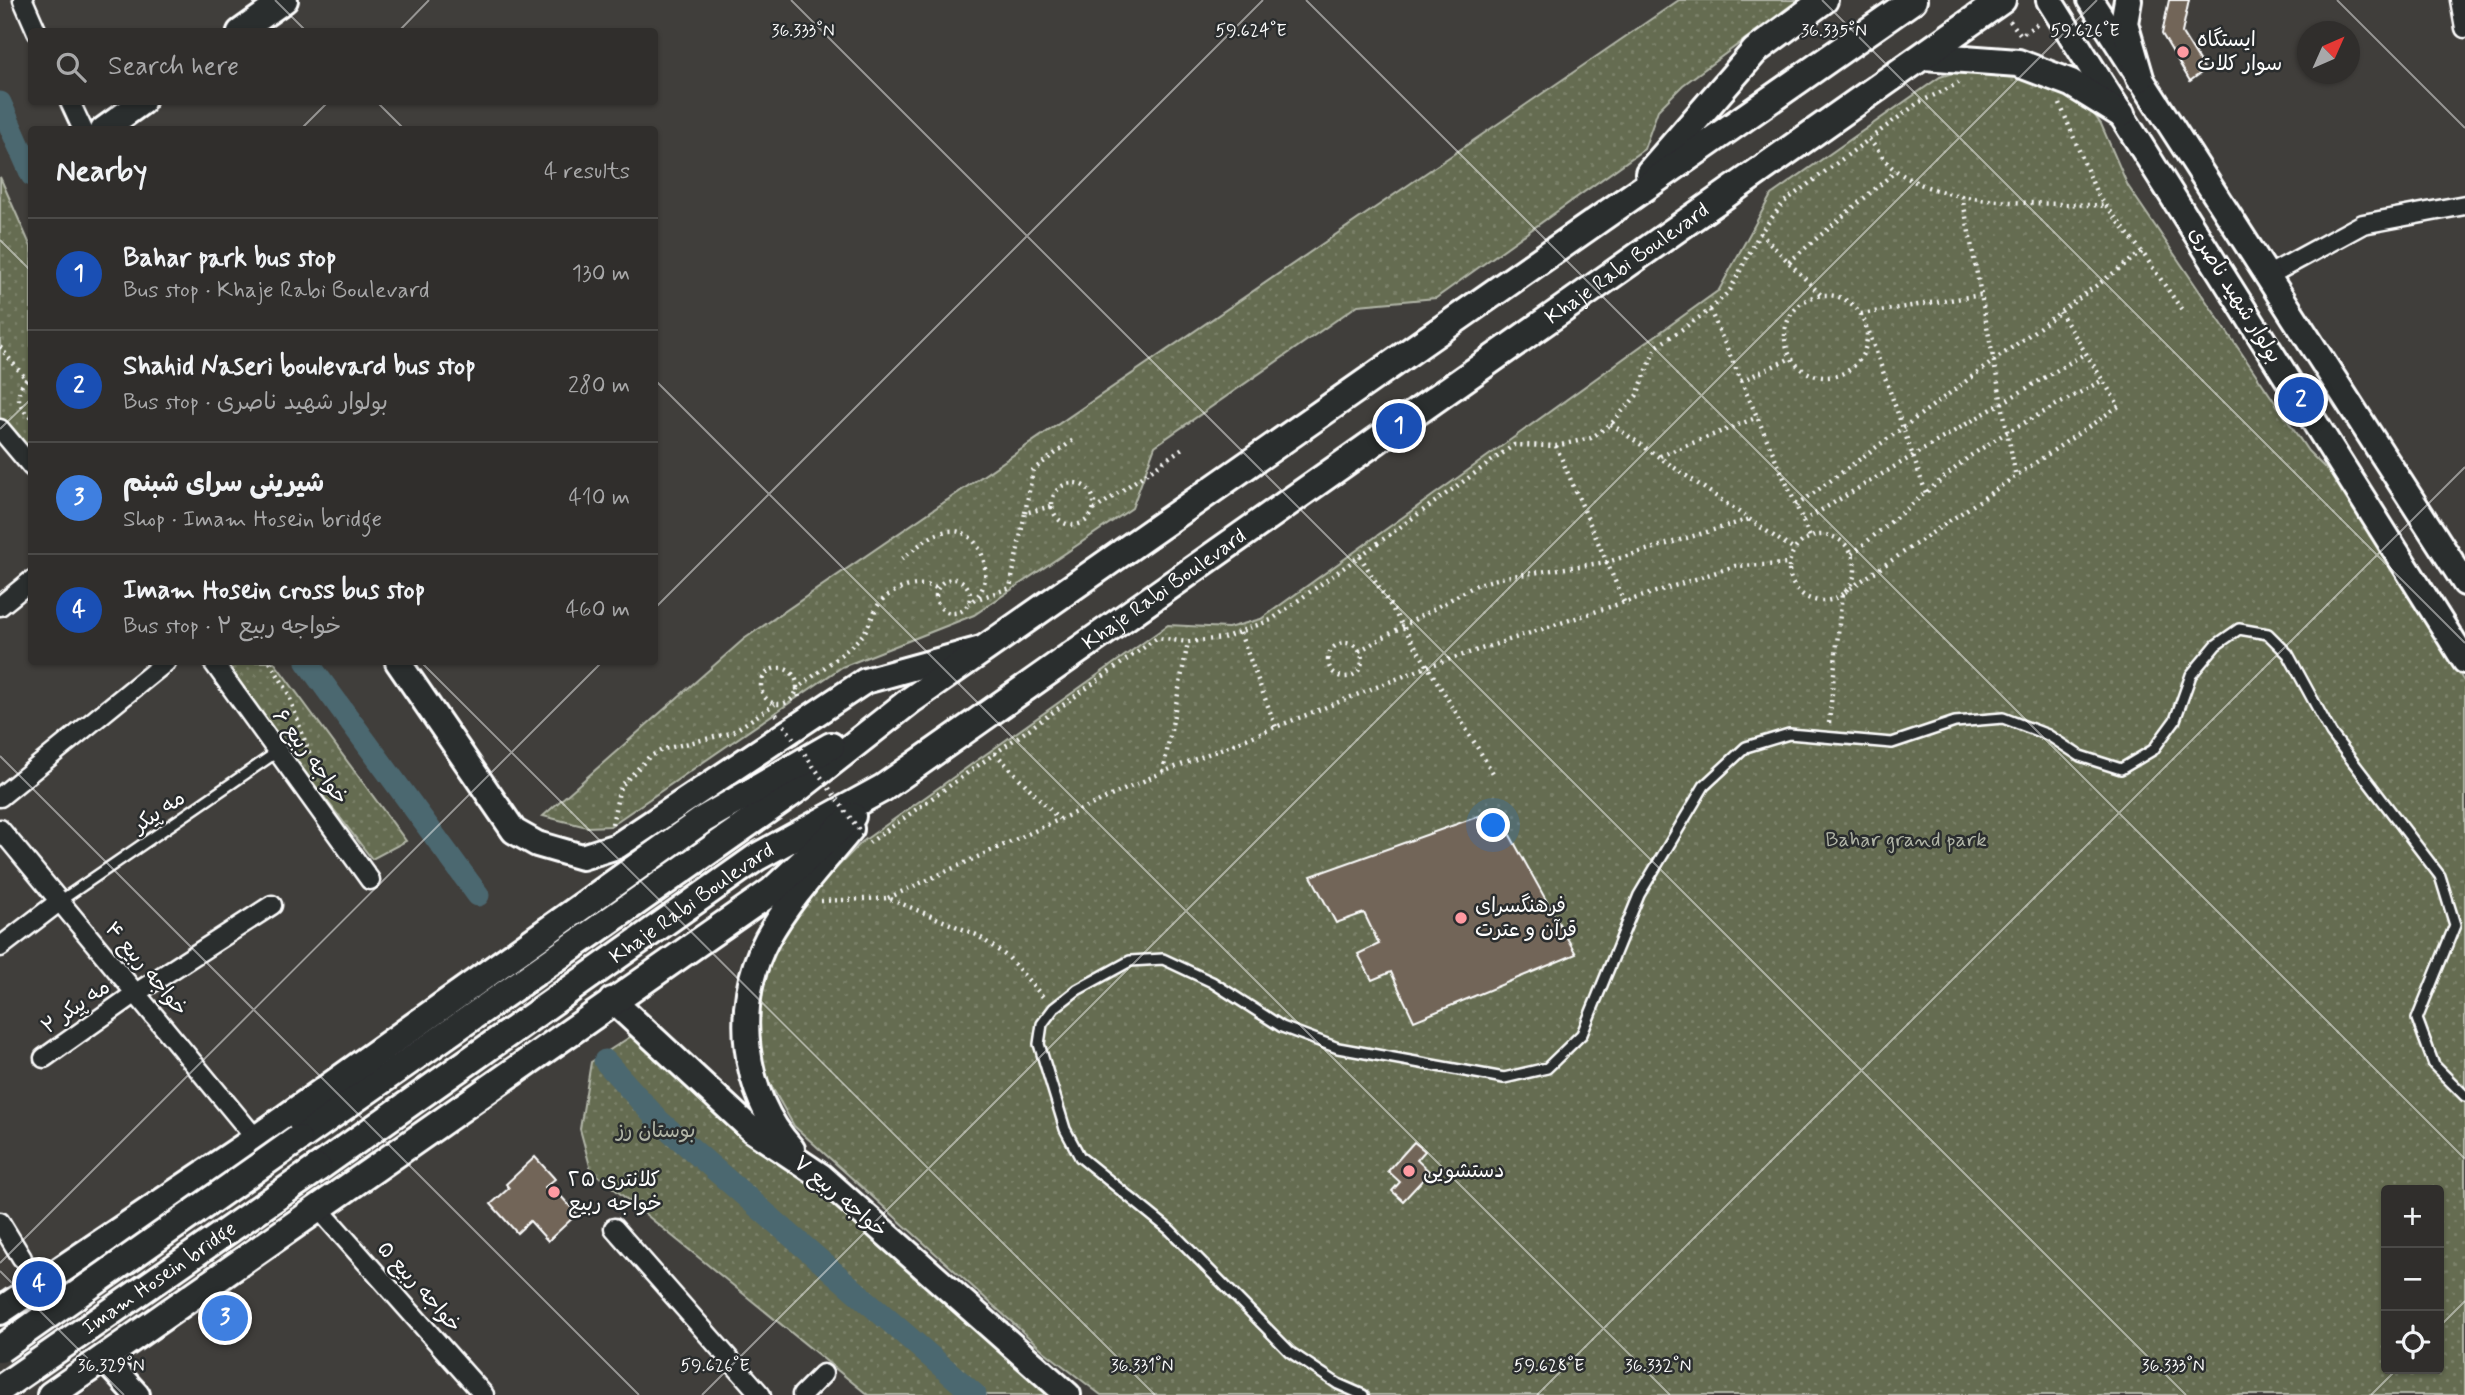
<!DOCTYPE html>
<html lang="en">
<head>
<meta charset="utf-8">
<style>
	:root { --surface:#302e2c; --page:#3c3a38; --text:#f1f3f6; --muted:#a8a8a9; --line:#4b4a48; --accent:#e69b98 }
	body { margin:0; font-family:Mynerve,"Playpen Sans Arabic",sans-serif; background:var(--page); color:var(--text) }
	.controls { position:absolute; right:21px; bottom:21px; display:grid; overflow:hidden; border-radius:7px; box-shadow:0 2px 5px #0004 }
	.controls button { width:63px; height:63px; display:grid; place-items:center; padding:0; border:0; border-bottom:2px solid var(--line); background:var(--surface); color:var(--text); font:35px sans-serif }
	.compass { position:absolute; left:2297px; top:21px; width:63px; height:63px; border-radius:50%; background:var(--surface); box-shadow:0 2px 5px #0004; rotate:45deg }
	.you { position:absolute; left:1494px; top:826px; width:24px; height:24px; margin:-18px; border:5px solid #fff; border-radius:50%; background:#1a73e8; box-shadow:0 0 0 10px #1a73e833 }
	.badge { display:grid; place-items:center; width:46px; height:46px; border-radius:50%; background:var(--accent); color:#fff; font-size:23px; font-weight:700 }
	.pin { position:absolute; translate:-50% -50%; border:4px solid #fff; box-shadow:0 2px 7px #0006 }
	.list { margin:0; padding:0; list-style:none }
	h2 { display:flex; justify-content:space-between; align-items:center; height:91px; margin:0; padding:0 28px; font-size:30px }
	h2 small { font-size:23px; font-weight:400; color:var(--muted) }
	.list li { display:grid; grid-template-columns:46px 1fr auto; gap:21px; align-items:center; box-sizing:border-box; height:112px; padding:0 28px; border-top:2px solid var(--line) }
	.list b { display:block; font-size:26px; white-space:nowrap }
	.list p { margin:0; font-size:23px; white-space:nowrap; color:var(--muted) }
	.list em { font-size:23px; font-style:normal; color:var(--muted) }
	.icon { flex:none; width:38px; height:38px; fill:none; stroke:currentColor; stroke-width:2; stroke-linecap:round; stroke-linejoin:round }
	.map { position:relative; flex:none; width:2465px; height:1395px; overflow:hidden }
	.search { position:absolute; background:var(--surface); box-shadow:0 2px 5px #0004; left:28px; top:28px; width:630px; height:77px; display:flex; align-items:center; gap:18px; box-sizing:border-box; padding:0 24px; border-radius:7px; color:var(--muted); font-size:26px }
	.panel { position:absolute; background:var(--surface); box-shadow:0 2px 5px #0004; left:28px; top:126px; width:630px; height:539px; border-radius:7px }
	.map>svg:first-child { display:block }
</style>
</head>
<body>
<div class="map">
<svg width="2465" height="1395" viewBox="0 0 2465 1395">
	<defs>
		<pattern id="park-dots" width="8" height="8" patternUnits="userSpaceOnUse" patternTransform="scale(1.75)"><rect width="8" height="8" fill="#656c51"/><path d="M2 2h.1M6 6h.1" fill="none" stroke="#7c826b" stroke-width="1.8" stroke-linecap="round"/></pattern>
	</defs>
	<rect width="100%" height="100%" fill="#403e3b"/>
	<filter id="ink" filterUnits="userSpaceOnUse"><feTurbulence type="fractalNoise" baseFrequency=".0143" numOctaves="2"/><feDisplacementMap in="SourceGraphic" scale="14" xChannelSelector="R" yChannelSelector="G"/><feConvolveMatrix kernelMatrix="1 2 1 2 8 2 1 2 1" color-interpolation-filters="sRGB"/></filter>
	<g filter="url(#ink)">
		<!-- park -->
		<path fill="url(#park-dots)" stroke="#b2b6a8" stroke-width="2" fill-rule="evenodd" d="M1679,0H1798L1683,85L1658,110L1644,149L1436,298L1358,305L1155,446L1132,508L974,615L842,667L610,826L587,827L543,816L744,639Z
			M1974,66L2061,89L2090,109L2101,124L2128,186L2308,451L2337,480L2465,683V1395H1101L1045,1352L794,1126L761,1068L753,1010L779,942L811,894L862,842L1168,625L1228,628L1261,619L1719,290L1771,195L1940,77ZM2386,1190H2439V1369H2386Z
			M0,177L31,247V455L0,418Z
			M220,662H274L406,841L372,859Z
			M654,1033L1052,1395H868L591,1170L580,1129L591,1062L630,1037Z"/>
		<g fill="none" stroke-linecap="round" stroke-linejoin="round">
			<!-- canal -->
			<path stroke="#4b6770" stroke-width="23" d="M0,103L32,175
				M307,662L478,895
				M605,1061L659,1121L975,1395"/>
		</g>
		<!-- building -->
		<path fill="#726558" stroke="#fff" stroke-width="2" d="M2169,0H2189L2182,33L2205,70L2190,81L2162,34Z
			M1496,810L1576,954L1414,1021L1391,972L1372,980L1358,954L1379,944L1364,913L1336,923L1311,876Z
			M1414,1142L1425,1151L1417,1160L1430,1172L1403,1201L1392,1191L1400,1182L1388,1171Z
			M535,1157L555,1179L545,1187L555,1198L559,1194L577,1214L548,1241L530,1221L517,1233L491,1204L509,1188L506,1184Z"/>
		<g fill="none" stroke-linecap="round" stroke-linejoin="round">
			<defs>
				<path id="lane" d="M60,901L277,752
					M1363,1395L1338,1384L1290,1352L1170,1230L1080,1157L1065,1129L1039,1044L1042,1024L1054,1008L1077,990L1130,961L1163,959L1212,982L1282,1027L1338,1048L1504,1078L1547,1068L1582,1034L1639,895L1704,786L1746,747L1789,734L1892,743L1955,722L2003,718L2048,735L2080,756L2121,769L2153,750L2175,720L2191,675L2216,645L2239,629L2268,634L2288,654L2331,733L2440,876L2455,925L2417,1019L2434,1065L2465,1096"/>
				<path id="street" d="M23,0L37,32
					M2460,0L2465,28
					M70,102L83,130
					M2269,275L2363,224L2465,205
					M0,429L32,467
					M0,606L32,580
					M213,662L370,880
					M0,797L166,662
					M0,829L256,1139
					M0,947L60,901
					M44,1058L136,993L272,905
					M319,1209L484,1395
					M0,1222L22,1258
					M614,1228L761,1395
					M802,1395L823,1374"/>
				<path id="secondary" d="M2049,0L2465,661
					M2090,0L2465,583
					M240,32L285,0
					M103,130L142,102
					M398,662L514,831L537,844L582,857L617,846L865,681L981,649
					M612,1000L752,1130L821,1176L1068,1395
					M792,1149C742,1094 732,1005 767,939C789,899 822,864 851,829
					M103,1358L137,1395"/>
				<g id="primary">
					<path d="M2128,0L2124,23L2140,78"/>
					<path d="M1924,56L2018,63L2071,83L2121,114"/>
					<path d="M1649,173L1755,51L1824,0"/>
					<path d="M298,1139L800,787L911,700L1913,0"/>
					<path id="s1" d="M318,1168L757,857L883,788L2002,0"/>
					<path d="M0,1311L256,1139L704,819L831,746"/>
					<path d="M51,1395L772,891L852,816"/>
				</g>
			</defs>
			<!-- lane casing -->
			<use href="#lane" stroke="#fff" stroke-width="14"/>
			<!-- street casing -->
			<use href="#street" stroke="#fff" stroke-width="23"/>
			<!-- secondary casing -->
			<use href="#secondary" stroke="#fff" stroke-width="30"/>
			<!-- primary casing -->
			<use href="#primary" stroke="#fff" stroke-width="32"/>
			<!-- path -->
			<path stroke="#fff" stroke-width="4.5" stroke-dasharray="2 5" stroke-linecap="butt" d="M2010,21L2021,35L2039,23
				M2060,104L2097,194L2142,252L2184,313
				M1869,139C1878,150 1887,165 1898,172C1952,209 2042,201 2105,206
				M1962,196L2016,477
				M1760,233L1821,295
				M1789,262L1896,171
				M1785 336a41 41 0 1 1 82 0a41 41 0 1 1-82 0Z
				M1710,310L1810,537
				M1861,314L1981,295
				M1869,332L1926,493
				M0,347L26,379
				M32,375C15,386 14,407 32,417
				M1741,381L1791,358
				M1611,424L1794,550
				M1556,446L1625,604
				M1660,456L1758,417
				M1052 504a21 21 0 1 1 42 0a21 21 0 1 1-42 0Z
				M1796,506L2142,252
				M1094,510L1184,447
				M1025,513L1033,470L1076,438
				M1803,521L2086,353
				M1789 568a33 33 0 1 1 66 0a33 33 0 1 1-66 0Z
				M1852,554L1970,456L2007,432L2103,380
				M1360,556L1493,773
				M902,559C917,547 935,529 955,531C986,534 998,590 968,603
				M936 596a17 17 0 1 1 34 0a17 17 0 1 1-34 0Z
				M980,598L1010,588L1025,513L1052,506
				M1240,633L1276,727
				M1328 660a17 17 0 1 1 34 0a17 17 0 1 1-34 0Z
				M1359,651L1478,584L1505,577L1607,562L1750,519
				M270,662L287,690L314,767
				M761 686a18 18 0 1 1 36 0a18 18 0 1 1-36 0Z
				M799,697L797,689C818,671 846,654 864,633C870,624 873,613 879,604C891,588 921,579 938,589
				M1829,723L1842,594L2119,406L2060,312
				M995,753L1059,819
				M1163,772L1188,642
				M612,824L620,787L649,757L664,749L731,733L775,704
				M869,843L1157,638L1188,642L1223,638L1271,620L1514,445L1556,446L1591,438L1611,424L1637,395L1656,347L1710,310L1730,290L1760,233L1784,202L1918,103L1959,83
				M888,898L1163,772L1429,666L1735,566L1789,564
				M821,901L888,898L977,935L1009,958L1045,999"/>
			<!-- lane -->
			<use href="#lane" stroke="#2a2d2e" stroke-width="9"/>
			<!-- street -->
			<use href="#street" stroke="#2a2d2e" stroke-width="18"/>
			<!-- secondary -->
			<use href="#secondary" stroke="#2a2d2e" stroke-width="24"/>
			<!-- primary -->
			<use href="#primary" stroke="#2a2d2e" stroke-width="26"/>
			<defs>
				<g id="primary-bridge">
					<path d="M0,1349L298,1139"/>
					<path id="s2" d="M0,1389L318,1168"/>
				</g>
			</defs>
			<!-- primary-bridge casing -->
			<use href="#primary-bridge" stroke="#fff" stroke-width="32" stroke-linecap="butt"/>
			<!-- path-bridge -->
			<path stroke="#fff" stroke-width="4.5" stroke-dasharray="2 5" stroke-linecap="butt" d="M776,714L864,837"/>
			<!-- primary-bridge -->
			<use href="#primary-bridge" stroke="#2a2d2e" stroke-width="26"/>
		</g>
	</g>
	<!-- ticks -->
	<path fill="none" stroke="#fff" stroke-width="2" stroke-opacity="0.45" d="M275,0L307,32M791,0L2186,1395M1306,0L2465,1159M1822,0L2465,643M2337,0L2465,128M398,32L429,0M377,102L405,130M300,130L328,102M0,240L32,272M654,379L1670,1395M0,429L32,398M654,609L1263,0M421,662L1155,1395M0,756L639,1395M0,1263L602,662M0,1271L124,1395M2439,1327L2465,1301M702,1395L2097,0M1537,1395L2465,467M2371,1395L2397,1369"/>
	<!-- markers -->
	<g fill="#ff9aa2" stroke="#2a2d2e" stroke-width="2.5">
		<circle cx="2183" cy="52" r="7"/>
		<circle cx="1461" cy="918" r="7"/>
		<circle cx="1409" cy="1171" r="7"/>
		<circle cx="554" cy="1192" r="7"/>
	</g>
	<g text-anchor="middle" dominant-baseline="central" stroke-width="5" stroke-linejoin="round" paint-order="stroke">
		<!-- poi labels -->
		<g font-size="21" fill="#fff" stroke="#2a2d2e" text-anchor="start">
			<text x="2197" y="40">ایستگاه<tspan x="2197" dy="24">سوار کلات</tspan></text>
			<text x="1475" y="906">فرهنگسرای<tspan x="1475" dy="24">قرآن و عترت</tspan></text>
			<text x="1423" y="1171">دستشویی</text>
			<text x="568" y="1180">کلانتری ٢۵<tspan x="568" dy="24">خواجه ربیع</tspan></text>
		</g>
		<!-- street labels -->
		<g font-size="21" fill="#fff" stroke="#2a2d2e">
			<text stroke="none"><textPath href="#s1" startOffset="1592">Khaje Rabi Boulevard</textPath></text>
			<text transform="translate(2235 295) rotate(58)">بولوار شهید ناصری</text>
			<text stroke="none"><textPath href="#s1" startOffset="1026">Khaje Rabi Boulevard</textPath></text>
			<text transform="translate(310 757) rotate(54)">خواجه ربیع ۶</text>
			<text transform="translate(159 812) rotate(-34)">مه پیکر</text>
			<text stroke="none"><textPath href="#s1" startOffset="458">Khaje Rabi Boulevard</textPath></text>
			<text transform="translate(146 969) rotate(50)">خواجه ربیع ۴</text>
			<text transform="translate(76 1007) rotate(-35)">مه پیکر ۲</text>
			<text transform="translate(840 1197) rotate(40)">خواجه ربیع ۷</text>
			<text stroke="none"><textPath href="#s2" startOffset="194">Imam Hosein bridge</textPath></text>
			<text transform="translate(419 1287) rotate(48)">خواجه ربیع ۵</text>
		</g>
		<!-- park labels -->
		<g font-size="21" fill="#b2b6a8" stroke="#2a2d2e">
			<text x="1906" y="840">Bahar grand park</text>
			<text x="656" y="1131">بوستان رز</text>
		</g>
	</g>
	<g font-size="18" text-anchor="middle" fill="#fff" stroke="#2a2d2e" stroke-width="5" stroke-linejoin="round" paint-order="stroke">
		<text x="803" y="36">36.333°N</text>
		<text x="1251" y="36">59.624°E</text>
		<text x="1834" y="36">36.335°N</text>
		<text x="2085" y="36">59.626°E</text>
		<text x="1549" y="1371">59.628°E</text>
		<text x="111" y="1371">36.329°N</text>
		<text x="715" y="1371">59.626°E</text>
		<text x="1142" y="1371">36.331°N</text>
		<text x="1658" y="1371">36.332°N</text>
		<text x="2173" y="1371">36.333°N</text>
	</g>
</svg>
<div class="controls">
<button>+</button>
<button>−</button>
<button><svg class="icon" aria-label="locate" viewBox="0 0 24 24"><circle cx="12" cy="12" r="6"/><path d="M12 2v4M12 18v4M2 12h4M18 12h4"/></svg></button>
</div>
<svg class="compass" viewBox="-18 -18 36 36"><path d="M0-13l5 13h-10z" fill="#e53935"/><path d="M0 13l5-13h-10z" fill="#a8a8a9"/></svg>
<div class="you"></div>
<div class="pin badge" style="left:1399px;top:426px;background:#1a4fb4">1</div>
<div class="pin badge" style="left:2301px;top:400px;background:#1a4fb4">2</div>
<div class="pin badge" style="left:225px;top:1318px;background:#3f7fe0">3</div>
<div class="pin badge" style="left:39px;top:1284px;background:#1a4fb4">4</div>
<div class="search"><svg class="icon" aria-label="search" viewBox="0 0 24 24"><circle cx="10" cy="10" r="6"/><path d="M15 15l6 6"/></svg>Search here</div>
<section class="panel">
<h2>Nearby<small>4 results</small></h2>
<ul class="list">
<li><span class="badge" style="background:#1a4fb4">1</span><div><b>Bahar park bus stop</b><p>Bus stop · Khaje Rabi Boulevard</p></div><em>130 m</em></li>
<li><span class="badge" style="background:#1a4fb4">2</span><div><b>Shahid Naseri boulevard bus stop</b><p>Bus stop · بولوار شهید ناصری</p></div><em>280 m</em></li>
<li><span class="badge" style="background:#3f7fe0">3</span><div><b>شیرینی سرای شبنم</b><p>Shop · Imam Hosein bridge</p></div><em>410 m</em></li>
<li><span class="badge" style="background:#1a4fb4">4</span><div><b>Imam Hosein cross bus stop</b><p>Bus stop · خواجه ربیع ۲</p></div><em>460 m</em></li>
</ul>
</section>
</div>
</body>
</html>
